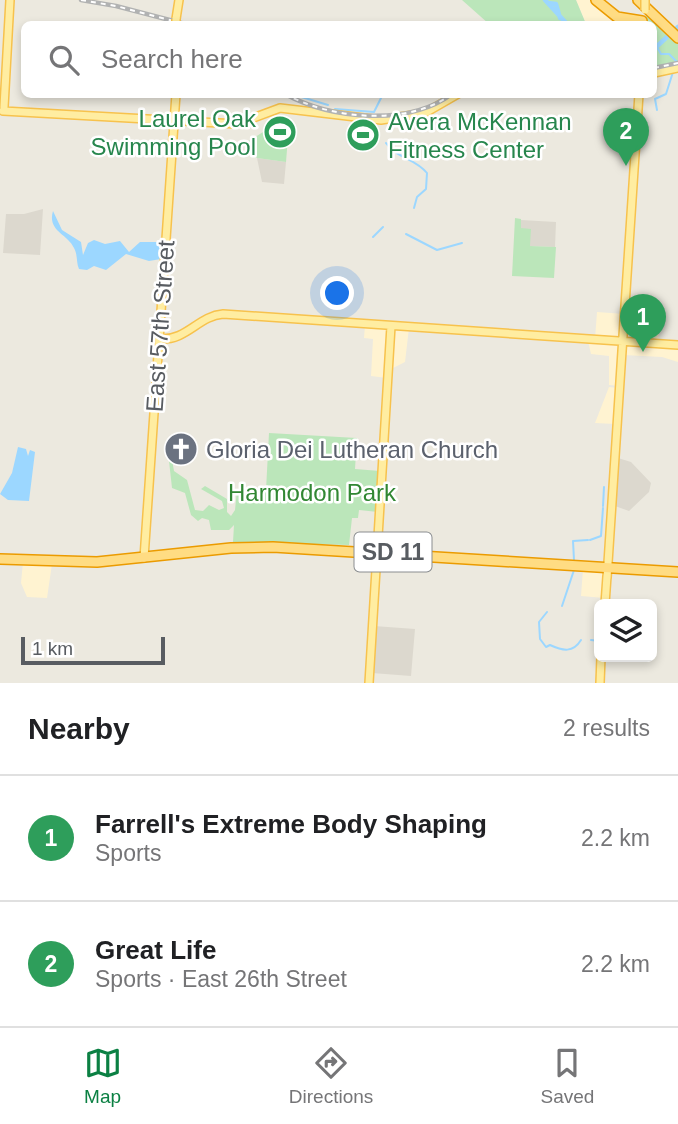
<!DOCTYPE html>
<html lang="en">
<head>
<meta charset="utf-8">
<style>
	:root { --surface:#fff; --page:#f6f6f6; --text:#202124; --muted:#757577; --line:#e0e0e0; --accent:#0b8043 }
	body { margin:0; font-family:Helvetica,sans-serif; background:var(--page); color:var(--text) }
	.controls { position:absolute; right:21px; bottom:21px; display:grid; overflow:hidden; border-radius:10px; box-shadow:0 4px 10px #0003 }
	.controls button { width:63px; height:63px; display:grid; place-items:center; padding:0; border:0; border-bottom:2px solid var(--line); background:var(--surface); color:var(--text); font:35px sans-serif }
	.scale { position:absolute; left:21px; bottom:18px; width:144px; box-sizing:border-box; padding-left:7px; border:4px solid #585c61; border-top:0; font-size:19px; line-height:24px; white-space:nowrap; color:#585c61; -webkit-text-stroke:5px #fff; paint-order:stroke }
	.you { position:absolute; left:338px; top:294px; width:24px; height:24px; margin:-18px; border:5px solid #fff; border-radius:50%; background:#1a73e8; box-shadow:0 0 0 10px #1a73e833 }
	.badge { display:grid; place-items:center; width:46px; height:46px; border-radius:50%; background:var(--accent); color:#fff; font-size:23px; font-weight:700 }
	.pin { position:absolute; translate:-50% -58px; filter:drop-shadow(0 2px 4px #0008) }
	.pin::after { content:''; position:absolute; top:37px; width:24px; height:21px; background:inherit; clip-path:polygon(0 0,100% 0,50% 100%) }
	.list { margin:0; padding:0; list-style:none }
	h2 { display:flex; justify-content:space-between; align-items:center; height:91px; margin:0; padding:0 28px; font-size:30px }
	h2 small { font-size:23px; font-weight:400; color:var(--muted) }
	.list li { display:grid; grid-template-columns:46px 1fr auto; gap:21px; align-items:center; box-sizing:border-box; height:126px; padding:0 28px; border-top:2px solid var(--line) }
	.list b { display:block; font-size:26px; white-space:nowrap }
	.list p { margin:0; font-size:23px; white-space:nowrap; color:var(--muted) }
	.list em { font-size:23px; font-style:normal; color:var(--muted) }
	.icon { flex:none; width:38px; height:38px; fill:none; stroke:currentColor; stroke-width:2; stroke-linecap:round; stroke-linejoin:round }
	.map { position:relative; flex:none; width:678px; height:683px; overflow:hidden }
	.search { position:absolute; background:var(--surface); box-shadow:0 4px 10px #0003; left:21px; right:21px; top:21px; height:77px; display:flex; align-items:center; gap:18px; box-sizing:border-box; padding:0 24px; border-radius:10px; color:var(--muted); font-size:26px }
	.sheet { height:343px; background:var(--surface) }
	nav { display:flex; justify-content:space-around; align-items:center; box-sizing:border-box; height:98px; border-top:2px solid var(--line); background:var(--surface); font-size:19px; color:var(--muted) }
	nav a { display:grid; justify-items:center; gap:4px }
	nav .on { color:var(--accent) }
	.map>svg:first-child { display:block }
</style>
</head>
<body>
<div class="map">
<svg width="678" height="683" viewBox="0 0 678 683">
	<rect width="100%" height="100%" fill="#ece9df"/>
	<!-- commercial -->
	<path fill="#fff3d1" d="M576,0H592L610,18L629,24H586Z
		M597,312L624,314L622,341L595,339Z
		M625,318L660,321L658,343L624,341Z
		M365,325L390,327L387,378L371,376L373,339L364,338Z
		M393,327L409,328L405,362L391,369Z
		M588,341L622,343L619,386L609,385V356L591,354Z
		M624,342L678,346V362L662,357L623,355Z
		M609,387L618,388L615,424L595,423Z
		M23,562L52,564L47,598L27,597L21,583Z
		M583,569L606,570L604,598L581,596Z"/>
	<!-- education -->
	<path fill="#dcd8ce" d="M257,158L286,162L284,184L262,182Z
		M43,209L40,255L3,253L6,214H24Z
		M521,220L556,222L555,247L530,246L521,228Z
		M618,458L631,462L651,483L649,492L629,511L615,506Z
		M374,626L415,629L411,676L372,673Z"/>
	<!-- green -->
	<path fill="#bbe6ba" d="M462,0H576L586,24H489Z
		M646,10L678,40V66L654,70V24H646Z
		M274,125H289L286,162L257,158L244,144Z
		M515,218L521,219V228L531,229L530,246L556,247L554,278L512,276Z
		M269,433L357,438L355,469L380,471L378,512L359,510L358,518H352L349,545L233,542L234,525L229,530H211L209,520L202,518L198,521L191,515L185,493L172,488L169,461L172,460L174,471L187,480L195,510L203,511L209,505L219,510L224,508L222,501L201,489L205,486L227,499V512L231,516L235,510L237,489L266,490Z"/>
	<!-- water -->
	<path fill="#9cd7ff" d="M53,211L62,230L81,242L83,255L88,243L94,240L105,244L120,241L129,252L140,242H159L162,247L161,259L149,261L126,254L106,270L94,266L87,270L79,269C76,263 78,255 74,248C68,234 47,231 53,211Z
		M18,447L26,449L28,456L30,450L35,452L29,501L8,500L0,494L12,473Z"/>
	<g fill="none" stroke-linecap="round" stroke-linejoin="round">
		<!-- stream -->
		<path stroke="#9cd7ff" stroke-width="2" d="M657,47L661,54H669L677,62
			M295,95L328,105
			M335,109L374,112L383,94
			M657,110L655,99L666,94L673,72
			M386,143C396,158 415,158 427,173L426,189L417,197L414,208
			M406,234L437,250L462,243
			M373,237L383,227
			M603,506L604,487
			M590,540L601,536L603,508
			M574,560L573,541L588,540
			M562,606L574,570
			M547,612L539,622L540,639L546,647L550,645C563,651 573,653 581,640
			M591,640L599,641"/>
		<!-- river -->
		<path stroke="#9cd7ff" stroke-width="4.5" d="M545,0L567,24
			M548,3L556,4L560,18
			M654,49L678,27"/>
		<defs>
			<path id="major" d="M176,19L179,0
				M654,73L678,68
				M4,107L10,0
				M3,111L237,124L280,108L381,120L425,113L458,94
				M159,339C187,341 198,316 223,314L678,345
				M144,558L176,94
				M607,578L639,94
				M605,604L607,576
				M369,683L391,326
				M600,683L601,657"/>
			<path id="highway" d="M596,0L617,17L642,21
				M638,0L678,38
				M0,559L97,562L231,548L273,547L678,572"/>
		</defs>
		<!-- major casing -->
		<use href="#major" stroke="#f7c24d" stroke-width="10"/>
		<!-- highway casing -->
		<use href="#highway" stroke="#eb9b00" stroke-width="12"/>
		<!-- major -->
		<use href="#major" stroke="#ffeda1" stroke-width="7"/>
		<!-- highway -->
		<use href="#highway" stroke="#ffdc83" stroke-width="9"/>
		<defs>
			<path id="rail" d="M81,0L116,6L185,24
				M654,68L678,63
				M285,94C331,119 407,127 452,94"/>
		</defs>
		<!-- rail casing -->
		<use href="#rail" stroke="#b1b2b2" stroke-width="4.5"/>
		<!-- rail -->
		<use href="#rail" stroke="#fff" stroke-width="2" stroke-dasharray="5" stroke-linecap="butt"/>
		<defs>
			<path id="major-bridge" d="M645,10V0
				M176,24V19"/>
		</defs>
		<!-- major-bridge casing -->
		<use href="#major-bridge" stroke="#f7c24d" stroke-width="10" stroke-linecap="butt"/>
		<!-- major-bridge -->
		<use href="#major-bridge" stroke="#ffeda1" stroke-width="7"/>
	</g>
	<!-- icons -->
	<defs>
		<symbol id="stadium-disc" viewBox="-11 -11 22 22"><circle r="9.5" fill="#2e9e5b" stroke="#fff"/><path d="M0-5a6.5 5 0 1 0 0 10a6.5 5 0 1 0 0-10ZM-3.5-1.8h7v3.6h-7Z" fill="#fff"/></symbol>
		<symbol id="church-disc" viewBox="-11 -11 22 22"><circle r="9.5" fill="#6b7280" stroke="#fff"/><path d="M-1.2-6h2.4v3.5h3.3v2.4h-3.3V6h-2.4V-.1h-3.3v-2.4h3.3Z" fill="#fff"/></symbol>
	</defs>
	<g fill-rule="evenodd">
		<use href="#stadium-disc" x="261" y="113" width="38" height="38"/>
		<use href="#stadium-disc" x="344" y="116" width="38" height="38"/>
		<use href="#church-disc" x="162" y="430" width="38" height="38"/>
	</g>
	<g text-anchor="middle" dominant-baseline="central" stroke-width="5" stroke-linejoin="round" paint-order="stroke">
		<!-- shield labels -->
		<rect fill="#fff" stroke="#8a8d90" stroke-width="2" x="354.5" y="532.5" width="77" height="39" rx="5"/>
		<g font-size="23" font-weight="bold" fill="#585c61">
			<text x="393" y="552">SD 11</text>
		</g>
		<!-- leisure labels -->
		<g font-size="24" fill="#27864d" stroke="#fff" text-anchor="end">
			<text x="256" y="118">Laurel Oak<tspan x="256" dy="28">Swimming Pool</tspan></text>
			<text x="388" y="121" text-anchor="start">Avera McKennan<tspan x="388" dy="28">Fitness Center</tspan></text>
		</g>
		<!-- street labels -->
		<g font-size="24" fill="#585c61" stroke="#fff">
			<text transform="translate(160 326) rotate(-86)">East 57th Street</text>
		</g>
		<!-- worship labels -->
		<g font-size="24" fill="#5b616d" stroke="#fff" text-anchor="start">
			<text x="206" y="449">Gloria Dei Lutheran Church</text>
		</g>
		<!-- park labels -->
		<g font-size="24" fill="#318733" stroke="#fff">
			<text x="312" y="492">Harmodon Park</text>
		</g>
	</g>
</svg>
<div class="controls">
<button><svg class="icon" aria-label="layers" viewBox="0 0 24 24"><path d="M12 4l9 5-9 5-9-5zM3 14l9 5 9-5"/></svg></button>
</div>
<div class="scale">1 km</div>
<div class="you"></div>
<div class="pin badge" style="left:643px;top:352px;background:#2e9e5b">1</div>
<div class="pin badge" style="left:626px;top:166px;background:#2e9e5b">2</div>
<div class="search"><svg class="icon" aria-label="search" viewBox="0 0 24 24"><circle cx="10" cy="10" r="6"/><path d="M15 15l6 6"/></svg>Search here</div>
</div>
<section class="sheet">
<h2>Nearby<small>2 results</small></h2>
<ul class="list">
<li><span class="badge" style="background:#2e9e5b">1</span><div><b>Farrell's Extreme Body Shaping</b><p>Sports</p></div><em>2.2 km</em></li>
<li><span class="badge" style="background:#2e9e5b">2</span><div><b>Great Life</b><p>Sports · East 26th Street</p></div><em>2.2 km</em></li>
</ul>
</section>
<nav>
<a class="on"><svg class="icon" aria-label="map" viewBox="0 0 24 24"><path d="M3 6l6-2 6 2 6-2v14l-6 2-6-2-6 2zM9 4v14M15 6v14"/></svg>Map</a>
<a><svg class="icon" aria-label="directions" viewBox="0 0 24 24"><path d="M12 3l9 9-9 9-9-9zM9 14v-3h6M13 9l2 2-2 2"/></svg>Directions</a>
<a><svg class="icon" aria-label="saved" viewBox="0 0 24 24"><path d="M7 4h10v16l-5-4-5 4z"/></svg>Saved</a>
</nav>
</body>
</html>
